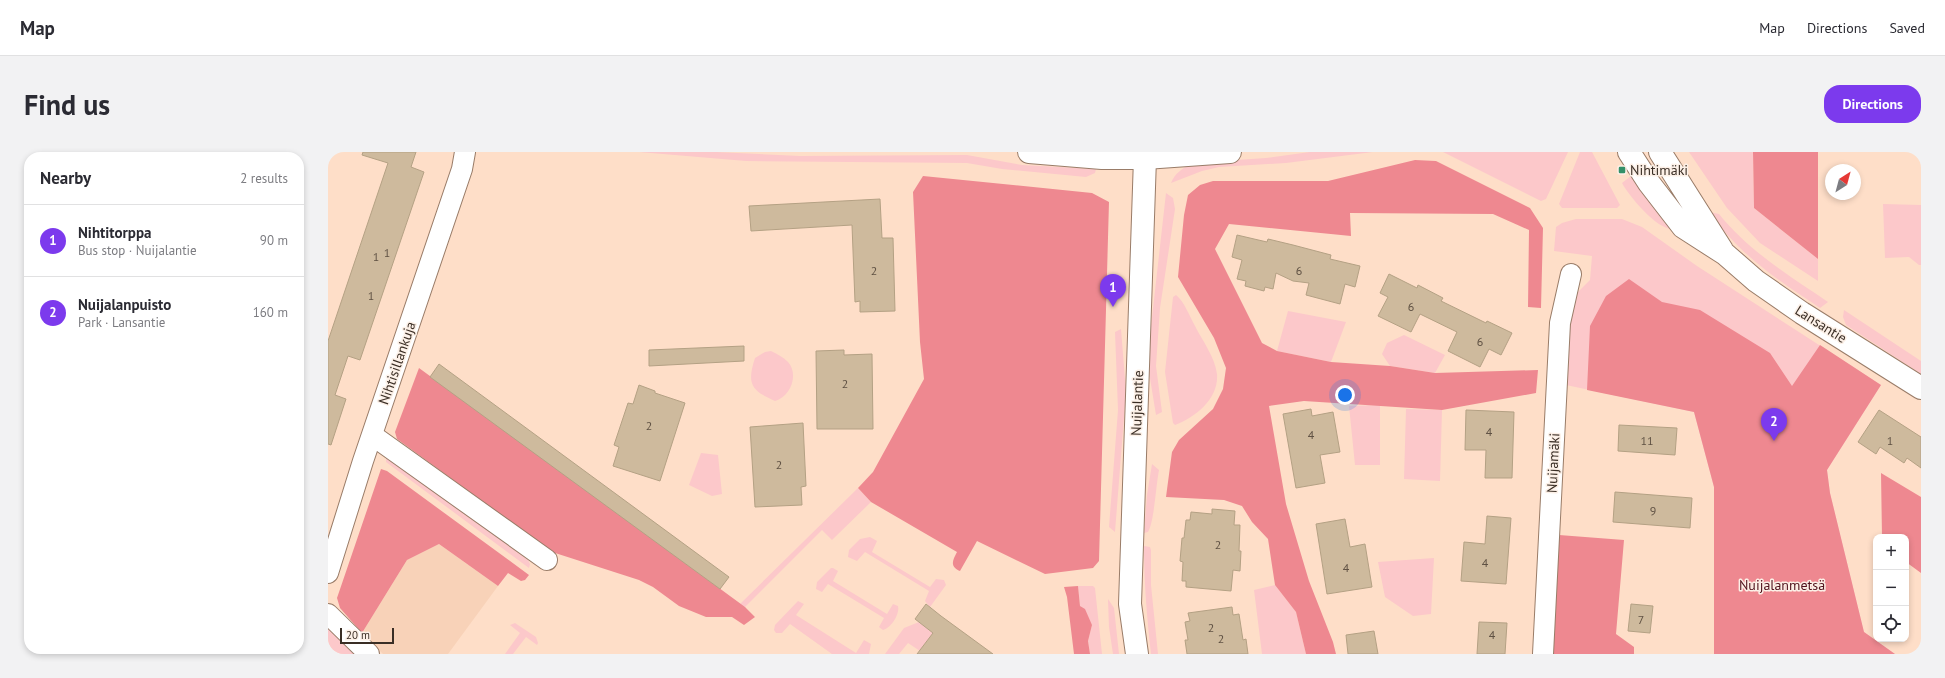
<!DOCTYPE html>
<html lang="en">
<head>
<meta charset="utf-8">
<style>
	:root { --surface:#fff; --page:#f2f2f3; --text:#2b2b33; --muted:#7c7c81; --line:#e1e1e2; --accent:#7c3aed }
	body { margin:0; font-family:"PT Sans",sans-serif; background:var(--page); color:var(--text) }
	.controls { position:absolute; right:12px; bottom:12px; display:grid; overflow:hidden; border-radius:8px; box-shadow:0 2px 6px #0003 }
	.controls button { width:36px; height:36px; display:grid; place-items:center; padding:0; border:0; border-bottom:1px solid var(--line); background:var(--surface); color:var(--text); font:20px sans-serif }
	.compass { position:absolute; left:1497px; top:12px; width:36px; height:36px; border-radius:50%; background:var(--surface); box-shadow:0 2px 6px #0003; rotate:36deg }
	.scale { position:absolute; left:12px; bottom:10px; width:54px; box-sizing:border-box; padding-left:4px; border:2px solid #3a2e25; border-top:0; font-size:11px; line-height:14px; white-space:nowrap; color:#3a2e25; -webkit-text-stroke:3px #fcf0e7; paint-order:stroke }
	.you { position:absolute; left:1017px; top:243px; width:14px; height:14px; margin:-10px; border:3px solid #fff; border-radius:50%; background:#1a73e8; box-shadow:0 0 0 6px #1a73e833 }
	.badge { display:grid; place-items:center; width:26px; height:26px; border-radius:50%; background:var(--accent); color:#fff; font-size:13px; font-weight:700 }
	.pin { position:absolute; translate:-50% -33px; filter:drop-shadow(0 1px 2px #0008) }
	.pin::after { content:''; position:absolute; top:21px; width:14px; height:12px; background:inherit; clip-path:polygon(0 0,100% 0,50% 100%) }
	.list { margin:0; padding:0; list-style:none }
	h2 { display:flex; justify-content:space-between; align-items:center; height:52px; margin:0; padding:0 16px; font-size:17px }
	h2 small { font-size:13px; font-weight:400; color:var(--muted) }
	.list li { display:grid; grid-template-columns:26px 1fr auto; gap:12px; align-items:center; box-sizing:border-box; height:72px; padding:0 16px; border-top:1px solid var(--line) }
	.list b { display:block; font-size:15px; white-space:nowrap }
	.list p { margin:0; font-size:13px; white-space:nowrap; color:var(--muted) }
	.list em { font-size:13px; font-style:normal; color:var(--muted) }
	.icon { flex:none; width:22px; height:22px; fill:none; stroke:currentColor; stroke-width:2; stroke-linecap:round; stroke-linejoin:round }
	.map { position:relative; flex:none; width:1593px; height:502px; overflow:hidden; border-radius:16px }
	header { display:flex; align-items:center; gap:24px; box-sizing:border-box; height:56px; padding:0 20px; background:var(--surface); border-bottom:1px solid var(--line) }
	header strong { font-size:19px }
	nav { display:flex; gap:22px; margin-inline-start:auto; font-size:14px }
	.intro { display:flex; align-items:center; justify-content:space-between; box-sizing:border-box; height:96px; padding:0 24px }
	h1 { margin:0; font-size:28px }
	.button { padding:10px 18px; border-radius:16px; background:var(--accent); color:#fff; font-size:14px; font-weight:700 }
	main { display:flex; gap:24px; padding:0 24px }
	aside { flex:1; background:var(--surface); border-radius:16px; box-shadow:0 2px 6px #0003 }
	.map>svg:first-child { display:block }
</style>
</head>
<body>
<header>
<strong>Map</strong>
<nav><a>Map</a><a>Directions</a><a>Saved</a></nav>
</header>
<div class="intro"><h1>Find us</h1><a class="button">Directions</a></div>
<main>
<aside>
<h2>Nearby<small>2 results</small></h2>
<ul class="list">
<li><span class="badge">1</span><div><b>Nihtitorppa</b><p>Bus stop · Nuijalantie</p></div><em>90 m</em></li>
<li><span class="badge">2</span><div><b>Nuijalanpuisto</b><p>Park · Lansantie</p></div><em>160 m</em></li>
</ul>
</aside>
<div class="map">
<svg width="1593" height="502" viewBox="0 0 1593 502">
	<rect width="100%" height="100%" fill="#fedec8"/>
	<!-- built -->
	<path fill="#f8d2b8" d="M111,392L170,434L120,502H55L34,481L79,408Z"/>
	<!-- green -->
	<path fill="#fcc8ca" d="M311,0H388L472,4L639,3L694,13L768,17L767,21L758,25L674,17L639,11L418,9Z
		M982,0H1045L958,11L891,15L874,19L843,31C847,21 855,16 864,11L938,6Z
		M1115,0H1240L1218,47L1213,49Z
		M1252,0H1264L1292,53L1289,56H1234L1231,52Z
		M1361,0H1425L1426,56L1490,107V129L1432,91L1399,56Z
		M1303,24L1332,52L1345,77C1329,78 1301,44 1294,31Z
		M838,41L845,46L847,57L832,156L828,214L834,260L828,263L820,214V201Z
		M1555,52L1593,53V113H1591L1581,105L1557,106Z
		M1381,60L1391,62C1421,99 1460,123 1500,150L1492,156C1448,127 1412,103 1381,60Z
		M1248,67H1294L1314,75L1369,114L1553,233L1499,318L1502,341L1536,480L1567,502H1386V335L1366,260L1238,233L1242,148L1262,128L1264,104L1226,99L1228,75L1234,71Z
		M848,143C856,149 862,165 867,174C874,188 887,205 889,222C891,246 868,265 847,273L845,271L837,220L845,145Z
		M1516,158L1593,209V222L1518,173L1515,165Z
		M960,159L1018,170L1003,210L949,199Z
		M793,177L798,240L787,380L781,375L790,258L787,180Z
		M1076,183L1117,203L1107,221L1062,214L1054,202L1059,191Z
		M443,199C449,202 455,205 460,210C471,222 463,245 447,249C422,238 419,231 427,206L437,200Z
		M1052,253V313H1027L1021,254Z
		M1078,257L1114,258L1112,329L1076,327Z
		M373,301L390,303L394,342L384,344L361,333Z
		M58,305H61L200,408L202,412L201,416L58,310Z
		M824,312L831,318C828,333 826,371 820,380L816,381L819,343Z
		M530,336L543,350L504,388L494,378L417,455L412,452Z
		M542,385L549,389L544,400L602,435L608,427L616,428L618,433L602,455L597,449L601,439L537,400L529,409L520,405L521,398L532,387Z
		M816,394L822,395L823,398V433L830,502H823C819,466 816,431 816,394Z
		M1106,406L1103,462L1085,464L1057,445L1050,410Z
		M503,416H505L510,419L505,429L559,462L565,452L570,454C572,462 563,476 555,478L551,475L556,466L500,432L494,440L488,437L489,430Z
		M947,433L968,460L978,502H934L926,438Z
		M750,434H765L767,436L774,502H762L760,489L764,473L752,454Z
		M780,447L786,456L791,502H785L781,475Z
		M470,449L476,452L468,463L528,501L536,488L543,492L541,502H504L462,472L454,481H448L446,478L447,473Z
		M591,470L605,481L592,499L580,491L571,502H557L576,476Z
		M187,471L208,485L210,491L209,493L198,485L185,502H177L192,481L182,473Z
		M0,472L29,502H7L0,491Z"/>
	<!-- forest -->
	<path fill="#ee8890" d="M1425,0H1490V107L1426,56Z
		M1087,8L1108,9L1202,56L1215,76L1213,156L1200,155L1201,78L1165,62L1022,61L1023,84L901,72L887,97L934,191L949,199L1003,210L1062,214L1107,221L1210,218L1208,241L1114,258L976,249L941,254L958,352L981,429L1005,490L1008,502H978L968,460L947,433L940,387L924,370L914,354L896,348L838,345L844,300L851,288L885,257L895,237L898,216L886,186L850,125L856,63L860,43L872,33L885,29H1000Z
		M595,24L764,41L781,50L771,409L765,416L717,422L649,389L632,419C621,414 625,408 629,400L543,350L530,336L545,320L596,227L592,190L585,40Z
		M1301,127L1334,150L1372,158L1442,201L1464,234L1492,193L1553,233L1499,318L1502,341L1536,480L1567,502H1386V335L1366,260L1259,238L1262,174L1278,144Z
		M91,216L417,455L427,465L416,473L404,465H378L351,454L325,435L311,428L224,400L69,287L67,280Z
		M53,317L59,319L201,423L197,428L193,429L180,421L170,434L111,392L79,408L34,481L12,456L9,446Z
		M1553,321L1593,345V421L1578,410V385H1554Z
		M1231,383L1296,388L1288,482L1306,495V502H1225Z
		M750,434L752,454L757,457L764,473L760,489L762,502H746L739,445L736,435Z"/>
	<!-- building -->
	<path fill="#ceba9d" stroke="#b4a184" d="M35,0H88L83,15L96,20L32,208L20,204L7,243L18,247L3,293L0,292V189L60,11L34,3Z
		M552,47L554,86H565L567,159L532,160V149L527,150L524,73L423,79L421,54Z
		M909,83L939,90L940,87L965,93L1003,103L1002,107L1032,114L1027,135L1017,132L1012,152L978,143L981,131L965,129L948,121L945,137L937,135L936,139L917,134L918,129L909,127L914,108L904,105Z
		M1061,122L1089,136L1090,133L1115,146L1113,149L1158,171L1159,169L1184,181L1173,203L1161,197L1152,215L1120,199L1129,180L1092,162L1083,180L1050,164L1060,145L1052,141Z
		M416,194V209L321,214V198Z
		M516,198V203L544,202L545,277H489L488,199Z
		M111,212L401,425L392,437L102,225Z
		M311,233L327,239V241L357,251L332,329L285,314L291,295L286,293L300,251L305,252Z
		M983,257L984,264L1005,260L1012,300L992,303L997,331L968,336L955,262Z
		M1138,258L1186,260L1184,326H1157L1158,298H1137Z
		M1551,258L1593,285V316L1579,306L1576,311L1552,295L1548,302L1530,290Z
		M475,271L478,334L473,335L474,353L427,355L422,275Z
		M1291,273L1349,276L1347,303L1290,299Z
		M1287,340L1364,346L1362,376L1285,370Z
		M884,357L907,359L906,373H912L911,399H913L912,419L905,418L903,439L858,435V429H854L855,410L852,409L854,386H856L858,368H862L863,360L884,362Z
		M1159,364L1183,366L1178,432L1133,429L1136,390L1157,392Z
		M1017,367L1022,395L1037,392L1044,435L999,442L988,372Z
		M598,452L613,464L665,502H589L605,481L587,467Z
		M1303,452L1325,454L1322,481L1300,479Z
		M904,455L905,463L911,462L915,488L918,487L920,502H859L857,488H860L857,470L862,469L860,461Z
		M1151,470L1179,471L1177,502H1149Z
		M1046,479L1050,502H1020L1018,483Z"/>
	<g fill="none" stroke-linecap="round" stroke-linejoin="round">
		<defs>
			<path id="minor" d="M44,283L219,408
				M0,421L35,309L134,17L137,0
				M0,462L41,502
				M1215,502L1232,171L1243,122"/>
			<path id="tertiary" d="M701,0L774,6H817L902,0
				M1301,0L1321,31L1355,75L1397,102L1428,129L1474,161L1593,236
				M1332,0L1394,98"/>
			<path id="secondary" d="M809,502L802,452L817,6"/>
		</defs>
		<!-- minor casing -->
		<use href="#minor" stroke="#997c68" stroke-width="22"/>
		<!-- tertiary casing -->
		<use href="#tertiary" stroke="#997c68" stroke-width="24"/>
		<!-- secondary casing -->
		<use href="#secondary" stroke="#997c68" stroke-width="24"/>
		<!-- minor -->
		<use href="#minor" stroke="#fff" stroke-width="20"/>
		<!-- tertiary -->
		<use href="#tertiary" stroke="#fff" stroke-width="22"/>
		<!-- secondary -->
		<use href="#secondary" stroke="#fff" stroke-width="22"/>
	</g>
	<!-- markers -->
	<rect fill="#339068" stroke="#fcf0e7" stroke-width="1.5" x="1290" y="14" width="8" height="8" rx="2"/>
	<g text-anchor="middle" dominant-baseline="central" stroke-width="3" stroke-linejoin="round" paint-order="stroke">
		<!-- number labels -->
		<g font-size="12" fill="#5f5143">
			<text x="59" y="100">1</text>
			<text x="48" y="104">1</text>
			<text x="546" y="118">2</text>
			<text x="971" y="118">6</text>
			<text x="43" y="143">1</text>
			<text x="1083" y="154">6</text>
			<text x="1152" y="189">6</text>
			<text x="517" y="231">2</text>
			<text x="321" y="273">2</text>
			<text x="1161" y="279">4</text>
			<text x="983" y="282">4</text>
			<text x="1319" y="288">11</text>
			<text x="1562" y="288">1</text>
			<text x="451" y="312">2</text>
			<text x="1325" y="358">9</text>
			<text x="890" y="392">2</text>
			<text x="1157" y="410">4</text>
			<text x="1018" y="415">4</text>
			<text x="1313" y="467">7</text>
			<text x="883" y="475">2</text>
			<text x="1164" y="482">4</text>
			<text x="893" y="486">2</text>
		</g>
		<!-- poi labels -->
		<g font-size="14" fill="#3a2e25" stroke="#fcf0e7" text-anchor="start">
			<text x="1302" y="18">Nihtimäki</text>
		</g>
		<!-- street labels -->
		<g font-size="14" fill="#3a2e25" stroke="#fcf0e7">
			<text transform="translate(1493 172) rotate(32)">Lansantie</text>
			<text transform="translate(69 211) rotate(-71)">Nihtisillankuja</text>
			<text transform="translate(809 251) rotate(-88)">Nuijalantie</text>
			<text transform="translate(1225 311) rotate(-87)">Nuijamäki</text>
		</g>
		<!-- park labels -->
		<g font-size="14" fill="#50111c" stroke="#fcf0e7">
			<text x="1454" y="433">Nuijalanmetsä</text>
		</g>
	</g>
</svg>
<div class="controls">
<button>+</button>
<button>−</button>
<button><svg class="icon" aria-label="locate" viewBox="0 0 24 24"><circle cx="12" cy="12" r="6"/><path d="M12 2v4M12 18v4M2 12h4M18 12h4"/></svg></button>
</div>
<svg class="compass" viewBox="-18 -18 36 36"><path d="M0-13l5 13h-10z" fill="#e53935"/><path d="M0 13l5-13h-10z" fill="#7c7c81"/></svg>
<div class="scale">20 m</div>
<div class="you"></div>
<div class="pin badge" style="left:785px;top:155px">1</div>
<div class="pin badge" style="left:1446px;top:289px">2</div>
</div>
</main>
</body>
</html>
